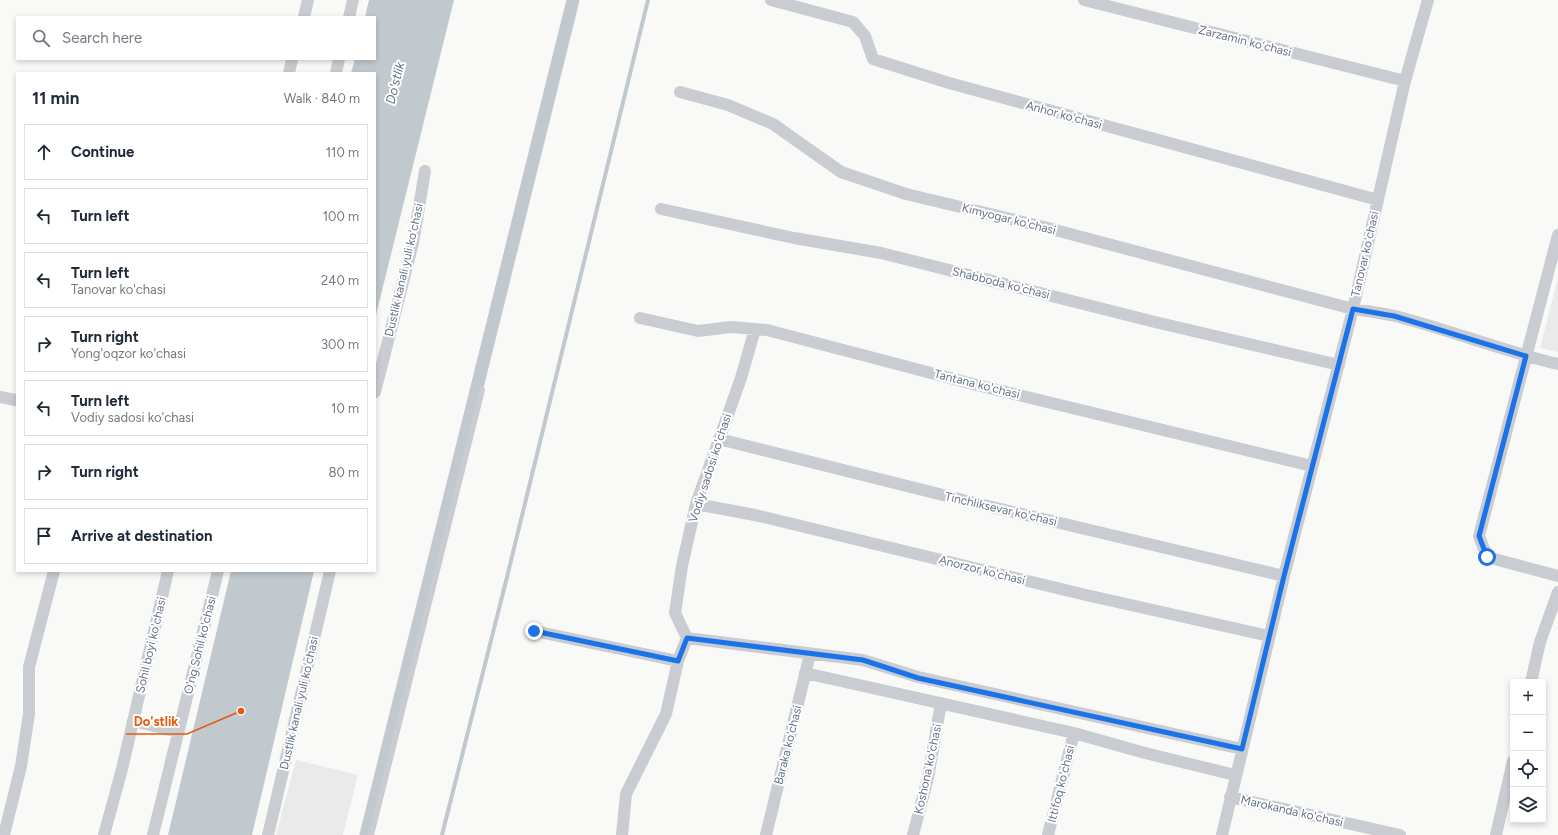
<!DOCTYPE html>
<html lang="en">
<head>
<meta charset="utf-8">
<style>
	:root { --surface:#fff; --page:#f6f6f7; --text:#1f2937; --muted:#747a83; --line:#e0e1e3 }
	body { margin:0; font-family:Figtree,sans-serif; background:var(--page); color:var(--text) }
	.controls { position:absolute; right:12px; bottom:12px; display:grid; overflow:hidden; border-radius:0px; box-shadow:0 2px 6px #0003 }
	.controls button { width:36px; height:36px; display:grid; place-items:center; padding:0; border:0; border-bottom:1px solid var(--line); background:var(--surface); color:var(--text); font:20px sans-serif }
	.stop { position:absolute; width:12px; height:12px; margin:-9px; border:3px solid #1a73e8; border-radius:50%; background:#fff }
	.stop.end { background:#1a73e8; border-color:#fff; box-shadow:0 1px 4px #0008 }
	.list { margin:0; padding:0; list-style:none }
	h2 { display:flex; justify-content:space-between; align-items:center; height:52px; margin:0; padding:0 16px; font-size:17px }
	h2 small { font-size:13px; font-weight:400; color:var(--muted) }
	.list li { display:grid; grid-template-columns:26px 1fr auto; gap:12px; align-items:center; box-sizing:border-box; height:56px; margin:0 8px 8px; padding:0 8px; border:1px solid var(--line); border-radius:0px }
	.list b { display:block; font-size:15px; white-space:nowrap }
	.list p { margin:0; font-size:13px; white-space:nowrap; color:var(--muted) }
	.list em { font-size:13px; font-style:normal; color:var(--muted) }
	.icon { flex:none; width:22px; height:22px; fill:none; stroke:currentColor; stroke-width:2; stroke-linecap:round; stroke-linejoin:round }
	.map { position:relative; flex:none; width:1558px; height:835px; overflow:hidden }
	.search { position:absolute; background:var(--surface); box-shadow:0 2px 6px #0003; left:16px; top:16px; width:360px; height:44px; display:flex; align-items:center; gap:10px; box-sizing:border-box; padding:0 14px; border-radius:0px; color:var(--muted); font-size:15px }
	.panel { position:absolute; background:var(--surface); box-shadow:0 2px 6px #0003; left:16px; top:72px; width:360px; height:500px; border-radius:0px }
	.map>svg:first-child { display:block }
</style>
</head>
<body>
<div class="map">
<svg width="1558" height="835" viewBox="0 0 1558 835">
	<rect width="100%" height="100%" fill="#f9f9f7"/>
	<!-- built -->
	<path fill="#eaeaea" d="M1558,278V352L1540,348Z
		M296,760L358,775L343,835H276Z"/>
	<!-- water -->
	<path fill="#c1c9cf" d="M369,0H454L375,319V73H351L355,59H375V17H365Z
		M231,571H314L252,835H168Z"/>
	<g fill="none" stroke-linecap="round" stroke-linejoin="round">
		<!-- stream -->
		<path stroke="#c1c9cf" stroke-width="4" d="M442,835L507,577L648,0"/>
		<!-- canal -->
		<path stroke="#c1c9cf" stroke-width="13" d="M366,835L573,0"/>
		<!-- service -->
		<path stroke="#c9ccd0" stroke-width="6" d="M371,835L482,390"/>
		<!-- minor -->
		<path stroke="#c9ccd0" stroke-width="12" d="M771,0L853,22L865,36L873,59L949,83L1378,200
			M1084,0L1405,81
			M304,17L308,0
			M349,17L353,0
			M289,73L292,59
			M336,73L339,59
			M680,92L728,105L773,124L841,172L906,194L1044,227L1353,309C1367,311 1382,313 1395,316C1450,330 1503,351 1558,364
			M661,209L794,238L881,253L1155,322L1339,365
			M1558,235L1479,536L1487,557L1558,576
			M640,318L698,331L731,327L767,330L973,384L1312,466
			M375,392L413,243L425,171
			M0,397L15,400
			M719,439L967,501L1284,576
			M696,504L755,515L1086,595L1269,636
			M534,631L678,661
			M687,638L863,660L918,677L1242,749
			M805,673L1074,733L1145,753L1235,775
			M1531,682L1540,642L1558,592
			M133,721L179,732
			M1230,797L1400,835
			M4,835L21,766L29,714V667L54,571
			M104,835L122,769L168,571
			M153,835L218,571
			M268,835L330,571
			M622,835L626,794L666,714L678,661L687,638L675,613L682,566L696,504L741,378L755,329
			M766,835L810,654
			M913,835L928,778L941,703
			M1048,835L1074,733
			M1222,835L1284,576L1353,309L1405,81L1428,0
			M1496,835L1513,761"/>
	</g>
	<g fill="none" stroke-linecap="round" stroke-linejoin="round">
		<!-- route -->
		<path stroke="#1a73e8" stroke-width="5" d="M534,631L678,661L687,638L863,660L918,678L1242,749L1284,576L1353,309L1394,316L1526,356L1479,536L1487,557"/>
	</g>
	<g text-anchor="middle" dominant-baseline="central" stroke-width="4" stroke-linejoin="round" paint-order="stroke">
		<!-- street labels -->
		<g font-size="12" fill="#677488" stroke="#fff">
			<text transform="translate(1245 41) rotate(14)">Zarzamin ko'chasi</text>
			<text transform="translate(1064 115) rotate(15)">Anhor ko'chasi</text>
			<text transform="translate(1009 219) rotate(14)">Kimyogar ko'chasi</text>
			<text transform="translate(1365 254) rotate(-77)">Tanovar ko'chasi</text>
			<text transform="translate(404 270) rotate(-77)">Dustlik kanali yuli ko'chasi</text>
			<text transform="translate(1001 283) rotate(14)">Shabboda ko'chasi</text>
			<text transform="translate(977 384) rotate(14)">Tantana ko'chasi</text>
			<text transform="translate(710 468) rotate(-72)">Vodiy sadosi ko'chasi</text>
			<text transform="translate(1001 509) rotate(13)">Tinchliksevar ko'chasi</text>
			<text transform="translate(982 570) rotate(14)">Anorzor ko'chasi</text>
			<text transform="translate(151 645) rotate(-77)">Sohil boyi ko'chasi</text>
			<text transform="translate(200 645) rotate(-76)">O'ng Sohil ko'chasi</text>
			<text transform="translate(299 703) rotate(-77)">Dustlik kanali yuli ko'chasi</text>
			<text transform="translate(788 745) rotate(-76)">Baraka ko'chasi</text>
			<text transform="translate(928 769) rotate(-78)">Koshona ko'chasi</text>
			<text transform="translate(1061 784) rotate(-76)">Ittifoq ko'chasi</text>
			<text transform="translate(1292 811) rotate(13)">Marokanda ko'chasi</text>
		</g>
		<!-- water labels -->
		<g font-size="13" font-style="italic" fill="#637683" stroke="#fff">
			<text transform="translate(395 83) rotate(-76)">Do'stlik</text>
		</g>
	</g>
	<!-- callouts -->
	<path fill="none" stroke="#e8590c" stroke-width="1.5" d="M241 711L187 734H126"/>
	<circle fill="#e8590c" stroke="#fff" stroke-width="1.5" cx="241" cy="711" r="4"/>
	<g font-size="13" text-anchor="middle" font-weight="bold" fill="#e8590c" stroke="#fff" stroke-width="4" stroke-linejoin="round" paint-order="stroke">
		<text x="156" y="726">Do'stlik</text>
	</g>
</svg>
<div class="controls">
<button>+</button>
<button>−</button>
<button><svg class="icon" aria-label="locate" viewBox="0 0 24 24"><circle cx="12" cy="12" r="6"/><path d="M12 2v4M12 18v4M2 12h4M18 12h4"/></svg></button>
<button><svg class="icon" aria-label="layers" viewBox="0 0 24 24"><path d="M12 4l9 5-9 5-9-5zM3 14l9 5 9-5"/></svg></button>
</div>
<div class="stop" style="left:1487px;top:557px"></div>
<div class="stop end" style="left:534px;top:631px"></div>
<div class="search"><svg class="icon" aria-label="search" viewBox="0 0 24 24"><circle cx="10" cy="10" r="6"/><path d="M15 15l6 6"/></svg>Search here</div>
<section class="panel">
<h2>11 min<small>Walk · 840 m</small></h2>
<ul class="list">
<li><svg class="icon" aria-label="ahead" viewBox="0 0 24 24"><path d="M12 20V5M6 11l6-6 6 6"/></svg><div><b>Continue</b></div><em>110 m</em></li>
<li><svg class="icon" aria-label="left" viewBox="0 0 24 24"><path d="M17 20v-9H6M10 6l-5 5 5 5"/></svg><div><b>Turn left</b></div><em>100 m</em></li>
<li><svg class="icon" aria-label="left" viewBox="0 0 24 24"><path d="M17 20v-9H6M10 6l-5 5 5 5"/></svg><div><b>Turn left</b><p>Tanovar ko'chasi</p></div><em>240 m</em></li>
<li><svg class="icon" aria-label="right" viewBox="0 0 24 24"><path d="M7 20v-9h11M14 6l5 5-5 5"/></svg><div><b>Turn right</b><p>Yong'oqzor ko'chasi</p></div><em>300 m</em></li>
<li><svg class="icon" aria-label="left" viewBox="0 0 24 24"><path d="M17 20v-9H6M10 6l-5 5 5 5"/></svg><div><b>Turn left</b><p>Vodiy sadosi ko'chasi</p></div><em>10 m</em></li>
<li><svg class="icon" aria-label="right" viewBox="0 0 24 24"><path d="M7 20v-9h11M14 6l5 5-5 5"/></svg><div><b>Turn right</b></div><em>80 m</em></li>
<li><svg class="icon" aria-label="arrive" viewBox="0 0 24 24"><path d="M6 21V4h12l-3 4 3 4H6"/></svg><div><b>Arrive at destination</b></div></li>
</ul>
</section>
</div>
</body>
</html>
